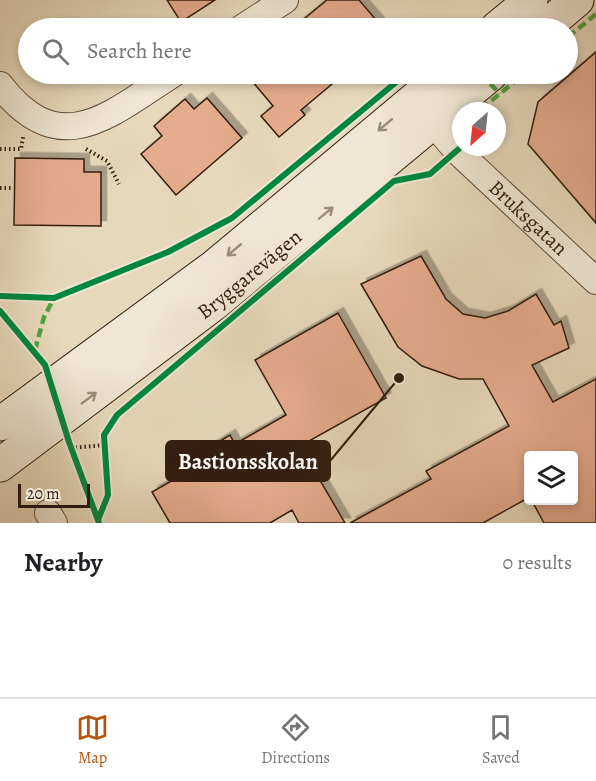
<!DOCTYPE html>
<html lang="en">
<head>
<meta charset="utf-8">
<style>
	:root { --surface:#fff; --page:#f2f2f2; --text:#202124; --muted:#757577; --line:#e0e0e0; --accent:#b45309 }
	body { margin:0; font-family:Alegreya,serif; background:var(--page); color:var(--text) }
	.controls { position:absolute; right:18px; bottom:18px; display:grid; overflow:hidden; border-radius:6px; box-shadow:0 3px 9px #0003 }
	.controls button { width:54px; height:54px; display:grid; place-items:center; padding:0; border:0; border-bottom:2px solid var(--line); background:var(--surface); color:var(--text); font:30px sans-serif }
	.compass { position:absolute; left:452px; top:102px; width:54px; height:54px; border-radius:50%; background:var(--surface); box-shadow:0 3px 9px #0003; rotate:207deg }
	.scale { position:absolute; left:18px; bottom:15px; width:72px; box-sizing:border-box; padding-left:6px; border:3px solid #321c0f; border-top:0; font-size:16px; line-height:21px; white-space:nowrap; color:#321c0f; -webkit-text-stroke:4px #efe6d3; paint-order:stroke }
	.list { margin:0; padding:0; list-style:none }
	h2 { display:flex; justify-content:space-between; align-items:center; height:78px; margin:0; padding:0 24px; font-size:26px }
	h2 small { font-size:20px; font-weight:400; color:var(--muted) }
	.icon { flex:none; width:33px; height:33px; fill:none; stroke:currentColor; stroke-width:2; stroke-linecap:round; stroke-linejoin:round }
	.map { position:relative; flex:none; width:596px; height:523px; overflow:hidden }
	.search { position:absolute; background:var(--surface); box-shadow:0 3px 9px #0003; left:18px; right:18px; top:18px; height:66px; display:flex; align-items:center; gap:15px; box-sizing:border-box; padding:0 21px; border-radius:33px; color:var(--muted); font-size:22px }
	.sheet { height:174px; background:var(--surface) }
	nav { display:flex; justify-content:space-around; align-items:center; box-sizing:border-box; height:84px; border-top:2px solid var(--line); background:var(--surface); font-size:16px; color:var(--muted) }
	nav a { display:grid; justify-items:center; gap:3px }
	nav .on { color:var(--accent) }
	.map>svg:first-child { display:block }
</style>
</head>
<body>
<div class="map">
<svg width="596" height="523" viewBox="0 0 596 523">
	<defs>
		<filter id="shadow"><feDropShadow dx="5.5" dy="-5.5" stdDeviation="0" flood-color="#0004"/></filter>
	</defs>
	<rect width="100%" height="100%" fill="#e7d8bb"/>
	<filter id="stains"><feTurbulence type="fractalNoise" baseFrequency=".00333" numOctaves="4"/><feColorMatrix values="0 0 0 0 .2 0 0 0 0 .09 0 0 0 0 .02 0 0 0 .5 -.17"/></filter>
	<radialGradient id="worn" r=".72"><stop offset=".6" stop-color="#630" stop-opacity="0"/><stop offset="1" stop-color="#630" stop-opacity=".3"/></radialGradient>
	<!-- building -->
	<path fill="#e5ab8d" stroke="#321c0f" stroke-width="1.5" filter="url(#shadow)" d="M167,0H215L181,22Z
		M327,0H359L383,28H293Z
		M596,52V223L528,144L538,102Z
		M246,74H344L301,110L305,115L279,137L261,116L273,106Z
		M207,98L242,138L176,195L141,154L162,136L154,126L185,99L194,109Z
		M15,158L84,159V172H101V226L14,225Z
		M421,256L446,299L463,314L485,318L508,311L536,294L554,325L561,321L569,348L532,365L553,402L596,379V523H544L532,501H573V456H528V498L483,523H350L431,479L426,471L509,426L483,379H459L422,366L398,347L361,284Z
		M338,313L386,398L300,446L345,523H299L292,510L270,523H170L152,492L203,463L198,454L230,435L235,444L286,415L255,360Z"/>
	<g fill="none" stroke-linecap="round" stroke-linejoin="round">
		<defs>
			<g id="minor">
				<path d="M242,28L285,0"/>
				<path d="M0,85C60,163 110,114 173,74"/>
				<path id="s1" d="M421,109L457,151L596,281"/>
				<path d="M48,513L54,523"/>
			</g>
			<g id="secondary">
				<path d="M497,28L531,0"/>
				<path d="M544,28L577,0"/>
				<path d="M0,424L215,266L445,74"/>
				<path id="s2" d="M0,465L215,303L491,74"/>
			</g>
		</defs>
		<!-- minor casing -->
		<use href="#minor" stroke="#5f4b3a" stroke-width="28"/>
		<!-- secondary casing -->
		<use href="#secondary" stroke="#321c0f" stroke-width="35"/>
		<!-- path -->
		<path stroke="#321c0f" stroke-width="4" stroke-dasharray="1.5 3" stroke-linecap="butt" d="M0,149H21L23,137
			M86,149L107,161L119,184
			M0,188H11
			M71,448L105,445"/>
		<!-- minor -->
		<use href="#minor" stroke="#efe6d3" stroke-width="26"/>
		<!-- secondary -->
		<use href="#secondary" stroke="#efe6d3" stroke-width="33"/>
		<!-- quiet -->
		<path stroke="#52a13f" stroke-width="4.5" stroke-dasharray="9 4.5" stroke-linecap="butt" d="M568,37L596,14
			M481,74L500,94
			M484,111L486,105L524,74
			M35,350L44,317L54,298"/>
		<defs>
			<path id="cycleway" d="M0,296L54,298L168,252L232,218L406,74
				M0,311L45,365L69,442L99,523
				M98,520L108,495L104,435L117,415L394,181L430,174L461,147"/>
		</defs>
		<!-- cycleway casing -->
		<use href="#cycleway" stroke="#efe6d3" stroke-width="10"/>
		<!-- cycleway -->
		<use href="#cycleway" stroke="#00873e" stroke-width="6"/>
	</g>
	<!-- one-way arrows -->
	<defs><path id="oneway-shaft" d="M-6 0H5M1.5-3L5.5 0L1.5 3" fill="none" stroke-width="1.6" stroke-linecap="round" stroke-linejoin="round" transform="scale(1.5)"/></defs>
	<g stroke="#9a8b7b">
		<use href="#oneway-shaft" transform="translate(385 125) rotate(140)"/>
		<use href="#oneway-shaft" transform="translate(326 213) rotate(-39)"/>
		<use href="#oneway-shaft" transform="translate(234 250) rotate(140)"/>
		<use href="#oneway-shaft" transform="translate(89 398) rotate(-37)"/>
	</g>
	<g text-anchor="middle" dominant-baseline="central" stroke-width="5" stroke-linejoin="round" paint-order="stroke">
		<!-- street labels -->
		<g font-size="21" fill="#321c0f" stroke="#efe6d3">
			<text stroke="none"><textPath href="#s1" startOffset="153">Bruksgatan</textPath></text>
			<text stroke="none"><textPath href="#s2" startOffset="314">Bryggarevägen</textPath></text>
		</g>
	</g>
	<!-- callouts -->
	<path fill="none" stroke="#321c0f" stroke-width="2" d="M399 378L330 461"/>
	<circle fill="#321c0f" stroke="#efe6d3" stroke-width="2" cx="399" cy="378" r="6"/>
	<rect fill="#321c0f" stroke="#321c0f" stroke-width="2" x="166" y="441" width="164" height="40" rx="6"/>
	<g font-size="22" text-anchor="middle" font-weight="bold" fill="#fff">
		<text x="248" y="469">Bastionsskolan</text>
	</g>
	<rect width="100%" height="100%" filter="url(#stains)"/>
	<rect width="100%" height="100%" fill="url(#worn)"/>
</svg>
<div class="controls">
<button><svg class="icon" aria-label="layers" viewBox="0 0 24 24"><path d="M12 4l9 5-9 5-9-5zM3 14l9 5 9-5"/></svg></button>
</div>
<svg class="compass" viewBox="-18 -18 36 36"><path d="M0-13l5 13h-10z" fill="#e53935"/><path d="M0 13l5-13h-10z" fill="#757577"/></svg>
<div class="scale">20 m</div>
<div class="search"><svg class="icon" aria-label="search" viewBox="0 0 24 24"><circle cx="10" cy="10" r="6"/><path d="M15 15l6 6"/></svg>Search here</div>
</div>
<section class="sheet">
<h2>Nearby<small>0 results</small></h2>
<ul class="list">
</ul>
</section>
<nav>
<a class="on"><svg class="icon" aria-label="map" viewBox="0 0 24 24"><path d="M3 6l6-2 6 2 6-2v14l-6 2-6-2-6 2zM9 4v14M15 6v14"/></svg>Map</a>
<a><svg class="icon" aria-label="directions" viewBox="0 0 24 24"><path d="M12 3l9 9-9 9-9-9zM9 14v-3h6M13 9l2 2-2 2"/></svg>Directions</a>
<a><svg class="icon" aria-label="saved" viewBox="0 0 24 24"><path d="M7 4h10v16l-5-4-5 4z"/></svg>Saved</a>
</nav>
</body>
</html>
